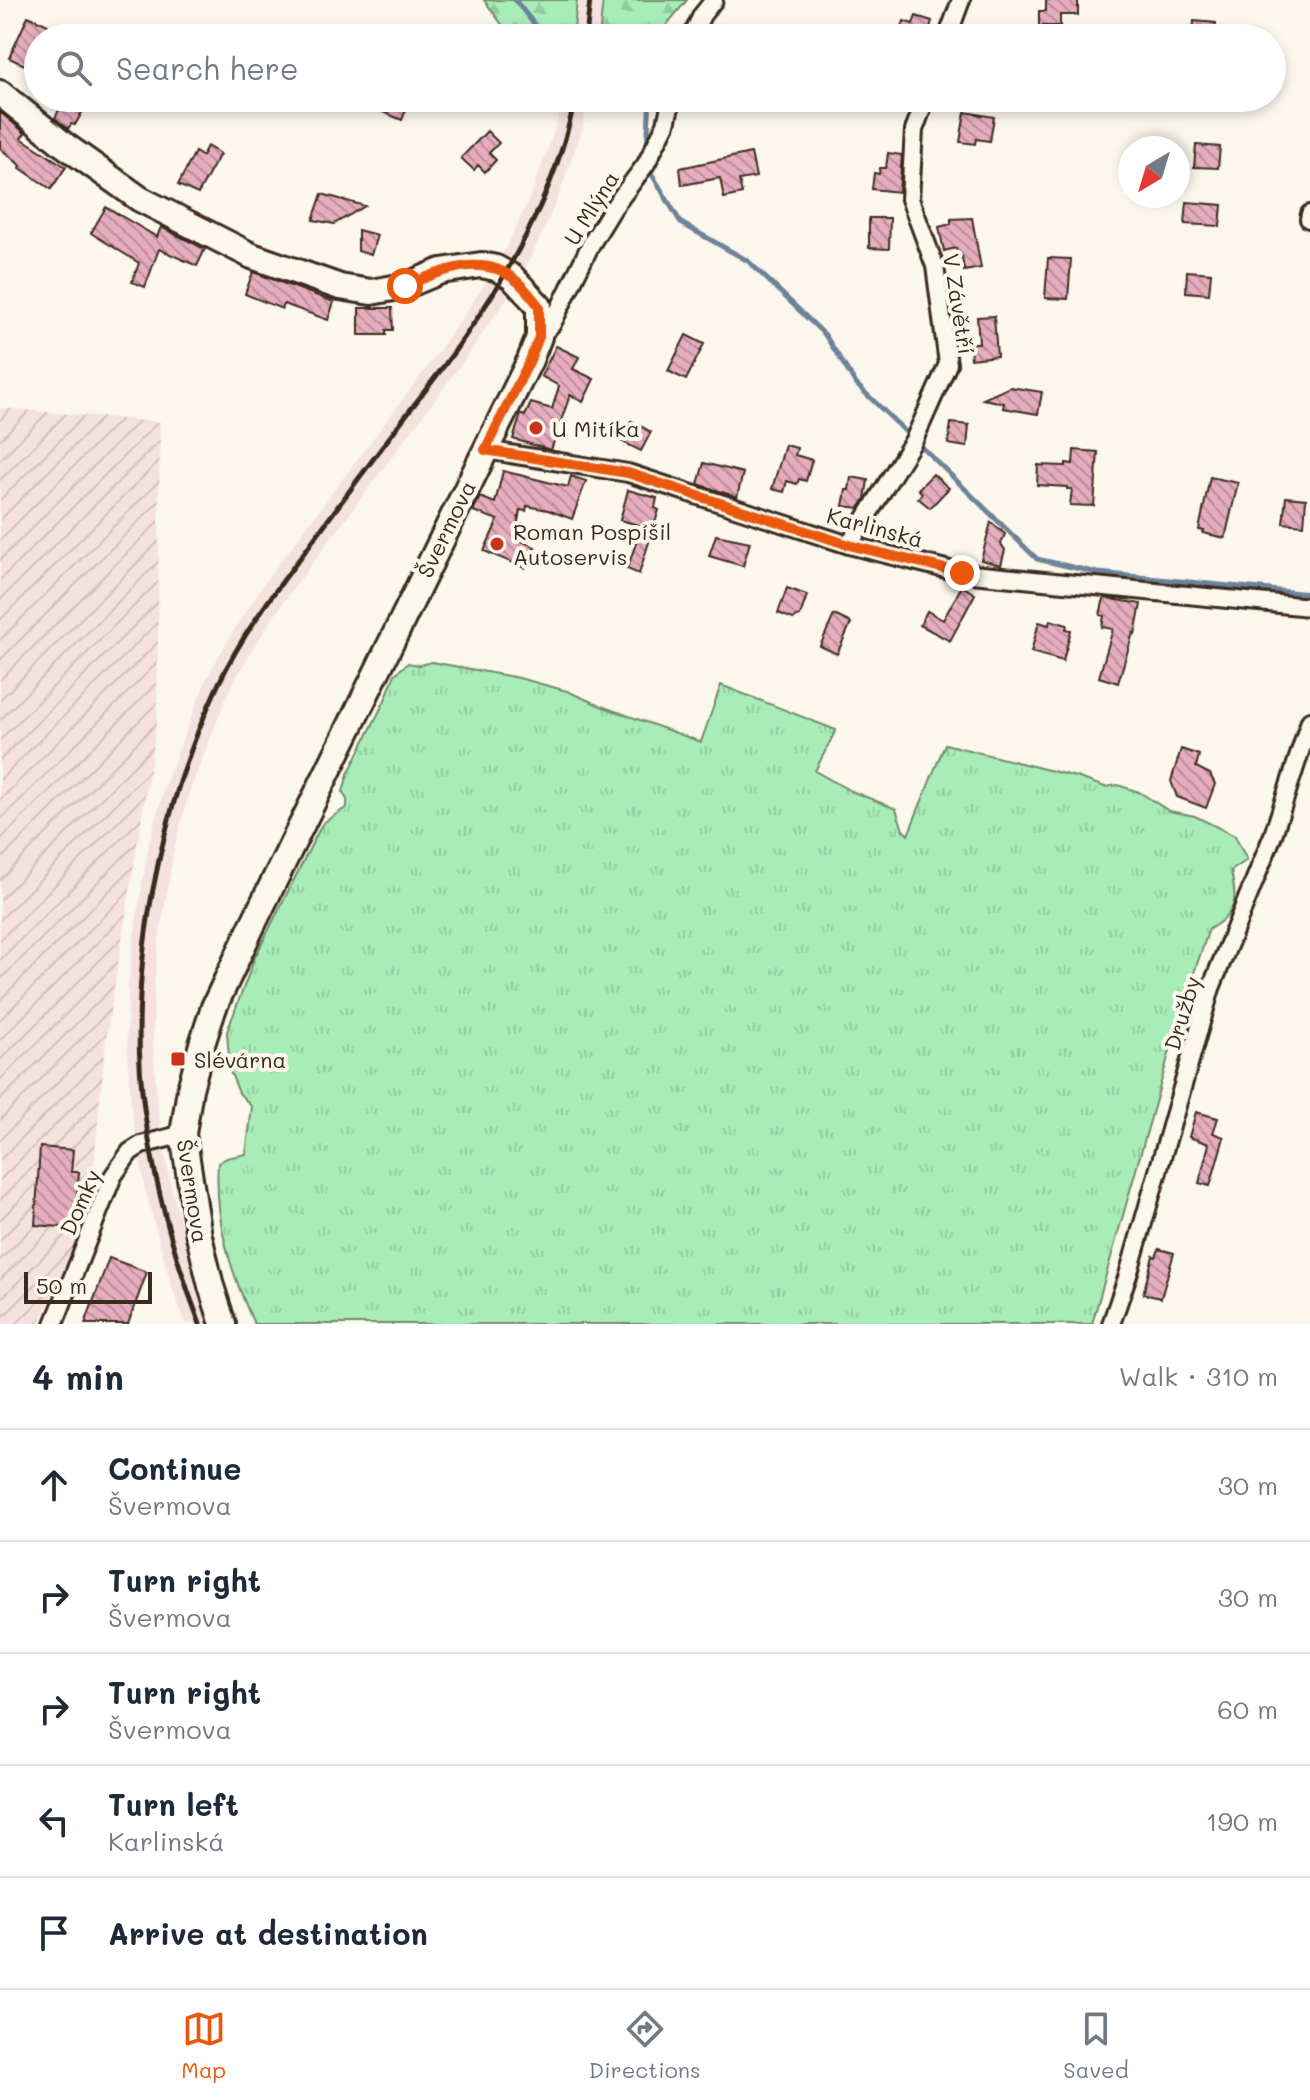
<!DOCTYPE html>
<html lang="en">
<head>
<meta charset="utf-8">
<style>
	:root { --surface:#fff; --page:#f2f2f3; --text:#1f2937; --muted:#747a83; --line:#e0e1e3; --accent:#ea580c }
	body { margin:0; font-family:Mali,sans-serif; background:var(--page); color:var(--text) }
	.compass { position:absolute; left:1118px; top:136px; width:72px; height:72px; border-radius:50%; background:var(--surface); box-shadow:0 4px 12px #0003; rotate:218deg }
	.scale { position:absolute; left:24px; bottom:20px; width:128px; box-sizing:border-box; padding-left:8px; border:4px solid #3b2a1e; border-top:0; font-size:22px; line-height:28px; white-space:nowrap; color:#3b2a1e; -webkit-text-stroke:6px #fbf7ec; paint-order:stroke }
	.stop { position:absolute; width:24px; height:24px; margin:-18px; border:6px solid #ea580c; border-radius:50%; background:#fff }
	.stop.end { background:#ea580c; border-color:#fff; box-shadow:0 2px 8px #0008 }
	.list { margin:0; padding:0; list-style:none }
	h2 { display:flex; justify-content:space-between; align-items:center; height:104px; margin:0; padding:0 32px; font-size:34px }
	h2 small { font-size:26px; font-weight:400; color:var(--muted) }
	.list li { display:grid; grid-template-columns:52px 1fr auto; gap:24px; align-items:center; box-sizing:border-box; height:112px; padding:0 32px; border-top:2px solid var(--line) }
	.list b { display:block; font-size:30px; white-space:nowrap }
	.list p { margin:0; font-size:26px; white-space:nowrap; color:var(--muted) }
	.list em { font-size:26px; font-style:normal; color:var(--muted) }
	.icon { flex:none; width:44px; height:44px; fill:none; stroke:currentColor; stroke-width:2; stroke-linecap:round; stroke-linejoin:round }
	.map { position:relative; flex:none; width:1310px; height:1324px; overflow:hidden }
	.search { position:absolute; background:var(--surface); box-shadow:0 4px 12px #0003; left:24px; right:24px; top:24px; height:88px; display:flex; align-items:center; gap:20px; box-sizing:border-box; padding:0 28px; border-radius:44px; color:var(--muted); font-size:30px }
	.sheet { height:664px; background:var(--surface) }
	nav { display:flex; justify-content:space-around; align-items:center; box-sizing:border-box; height:112px; border-top:2px solid var(--line); background:var(--surface); font-size:22px; color:var(--muted) }
	nav a { display:grid; justify-items:center; gap:4px }
	nav .on { color:var(--accent) }
	.map>svg:first-child { display:block }
</style>
</head>
<body>
<div class="map">
<svg width="1310" height="1324" viewBox="0 0 1310 1324">
	<defs>
		<pattern id="industrial-furrows" width="10" height="10" patternUnits="userSpaceOnUse" patternTransform="scale(2)"><rect width="10" height="10" fill="#f5e1de"/><path d="M-1 1l2-2M0 10L10 0M9 11l2-2" fill="none" stroke="#d3c1be"/></pattern>
		<pattern id="grass-tufts" width="24" height="20" patternUnits="userSpaceOnUse" patternTransform="scale(2)"><rect width="24" height="20" fill="#a8ecb8"/><path d="M3 7l-1-3M5 7V3M7 7l1-3M15 17l-1-3M17 17v-4M19 17l1-3" fill="none" stroke="#92cb9e"/></pattern>
		<pattern id="forest-firs" width="22" height="20" patternUnits="userSpaceOnUse" patternTransform="scale(2)"><rect width="22" height="20" fill="#a8ecb8"/><path d="M5 1l3.5 6h-7zM16 11l3.5 6h-7z" fill="#92cb9e"/></pattern>
		<pattern id="building-back-hatch" width="6" height="6" patternUnits="userSpaceOnUse" patternTransform="scale(2)"><rect width="6" height="6" fill="#e6adbf"/><path d="M-1 5l2 2M0 0l6 6M5-1l2 2" fill="none" stroke="#bc8d9b"/></pattern>
	</defs>
	<rect width="100%" height="100%" fill="#fbf7ec"/>
	<filter id="ink" filterUnits="userSpaceOnUse"><feTurbulence type="fractalNoise" baseFrequency=".0125" numOctaves="2"/><feDisplacementMap in="SourceGraphic" scale="16" xChannelSelector="R" yChannelSelector="G"/><feConvolveMatrix kernelMatrix="1 2 1 2 8 2 1 2 1" color-interpolation-filters="sRGB"/></filter>
	<g filter="url(#ink)">
		<!-- built -->
		<path fill="#f5e1de" d="M577,0H603L599,38H573Z
			M562,98H588L582,130L555,205L528,263L503,304L460,366L287,597L255,645L230,688L189,793L174,849L159,940L154,987L153,1041L157,1103L170,1183L196,1279L213,1324H186L172,1288L145,1189L131,1106L127,1041L128,986L134,936L149,843L165,785L207,677L233,632L265,582L439,351L481,290L505,250L531,195L557,123Z"/>
		<!-- industrial -->
		<path fill="url(#industrial-furrows)" d="M0,408L160,422L157,722L106,1038L89,1215L39,1324H0Z"/>
		<!-- grass -->
		<path fill="url(#grass-tufts)" stroke="#728b6b" stroke-width="2" d="M432,662L519,678L567,691L601,706L701,742L721,685L836,730L815,771L849,790L896,809L903,830L908,835L945,744L1076,777L1105,787L1118,785L1139,792L1169,811L1195,816L1235,836L1247,860L1231,871C1237,901 1238,913 1209,929L1183,1005L1092,1324H254C231,1272 214,1221 218,1163L227,1158L246,1154L252,1107L239,1093L230,1071L227,1032L255,957L319,830L323,823L347,807V800L343,792L348,774L385,700L395,674L408,663L419,665Z"/>
		<!-- forest -->
		<path fill="url(#forest-firs)" stroke="#728b6b" stroke-width="2" d="M484,0H577L573,38H512Z
			M603,0H687L656,38H599Z"/>
		<g fill="none" stroke-linecap="round" stroke-linejoin="round">
			<!-- stream -->
			<path stroke="#6d8398" stroke-width="5" d="M515,0L545,38
				M647,149L650,98
				M647,166L681,223L748,261L825,335L856,384L910,436
				M922,447L1037,559L1098,573L1310,594"/>
		</g>
		<!-- building -->
		<path fill="url(#building-back-hatch)" stroke="#3b2a1e" stroke-width="2" d="M1046,0H1078V15H1060V26H1039V11H1046Z
			M28,16L48,25L42,38H38V47L29,67L9,58Z
			M916,16L932,21L927,38H898L904,21L913,24Z
			M1194,21L1216,23L1214,38H1193Z
			M65,98H85L82,103L86,105L75,125L71,124L68,129L55,118Z
			M385,98H411L402,120L380,111Z
			M0,112L25,133L21,138L66,167L51,189L20,168L21,166L0,148Z
			M965,112L994,117L990,141L976,139L975,144L960,142Z
			M487,131L499,143L489,153L496,160L485,172L478,165L474,170L461,158Z
			M1196,145L1220,147L1218,168L1194,167Z
			M207,146L220,154L198,194L178,185L195,152L202,156Z
			M751,153L756,177L739,180L742,194L724,198L720,178L682,185L680,168Z
			M888,153L902,155L899,192L872,189L874,173L879,174L880,168H886Z
			M322,194L365,206L334,224L313,220Z
			M1187,202L1222,205L1220,226L1185,224Z
			M106,207L157,237L161,227L205,249L197,266L159,249L145,287L132,282L139,263L91,233Z
			M869,218H890L889,249L869,248Z
			M972,218L981,268L964,271L962,257L958,258L956,248L944,251L939,227L951,224V219Z
			M358,230L377,235L371,255L358,251Z
			M1048,258L1071,259L1068,299L1045,298Z
			M1187,271L1211,273L1209,294L1186,292Z
			M253,272L334,302L328,320L284,304L282,309L245,294Z
			M359,308H392L393,330H386V335H359Z
			M994,316L997,356L971,359L970,343H979L977,317Z
			M686,335L704,344L686,380L668,371Z
			M556,346L579,357L573,369L594,379L583,402L570,395L551,450L513,439L521,414L525,416L531,403L552,409L559,386L541,376Z
			M1010,387L1042,392L1038,414L1003,408L1004,403L983,399Z
			M631,421L651,432L641,451L621,441Z
			M951,423L969,425L967,447L948,444Z
			M785,445L797,448L795,455L812,460L806,481L799,479L797,484L787,481L784,492L772,489Z
			M1074,450L1098,452L1094,506L1070,505L1072,489H1067V487L1037,485L1038,465L1066,466V463L1073,464Z
			M704,463L743,473L737,497L698,484Z
			M503,471L568,487L571,476L586,481L572,519L548,510L527,506L526,511L520,510L515,538L535,547L525,568L484,551L498,520L473,511L480,497L495,503Z
			M933,474L949,488L930,508L918,498L922,493L918,489Z
			M851,477L868,480L865,499L859,508L843,506L846,490H849Z
			M1210,477L1238,483L1225,538L1203,533L1204,531L1199,530Z
			M628,490L657,498L655,508L659,510L639,574L627,569L642,526L620,520Z
			M1286,497L1306,499L1304,525L1283,523Z
			M991,522L1005,534L1001,544L1005,550L1001,565L981,560Z
			M716,535L750,542L743,566L709,556Z
			M962,586L975,594L950,641L920,625L927,611L943,620Z
			M787,588L807,595L800,616L793,619L778,613Z
			M1104,598L1141,604L1135,634L1133,633L1118,683L1099,677L1113,629L1102,627L1104,616L1100,615Z
			M834,615L851,623L837,654L820,646Z
			M1050,620L1067,625L1066,629L1071,630L1063,661L1031,652L1039,622L1049,625Z
			M1181,749L1199,755L1196,767L1210,774L1215,784L1206,808L1177,797L1171,781Z
			M1196,1112L1218,1118L1213,1133L1224,1137L1210,1186L1199,1183L1209,1144L1189,1137Z
			M40,1147L73,1150L71,1172H79L74,1228L35,1225Z
			M1159,1249L1174,1253L1161,1298L1143,1294L1153,1256L1156,1257Z
			M109,1258L147,1272L128,1324H85Z"/>
		<g fill="none" stroke-linecap="round" stroke-linejoin="round">
			<defs>
				<path id="street" d="M691,38L702,15L714,0
					M947,38L961,0
					M1309,219L1310,214
					M539,337L552,324L591,244L613,208L646,164L666,124L672,98
					M485,450L628,473L849,545L962,573L1310,607
					M849,545L914,440L948,364L935,266L910,199L914,130L926,98
					M54,1324L113,1176L130,1152L141,1145L183,1134
					M1111,1324L1128,1275L1211,988L1273,835L1310,721"/>
				<path id="secondary" d="M0,93L63,144L140,199L252,256L340,287L371,292L405,286L441,271L481,265L496,268L512,277L539,306V337L530,360L253,924L214,1007L202,1044L190,1089L183,1134L199,1236L211,1286L223,1324"/>
			</defs>
			<!-- street casing -->
			<use href="#street" stroke="#3b2a1e" stroke-width="22"/>
			<!-- secondary casing -->
			<use href="#secondary" stroke="#3b2a1e" stroke-width="30"/>
			<!-- street -->
			<use href="#street" stroke="#fbf7ec" stroke-width="16"/>
			<!-- secondary -->
			<use href="#secondary" stroke="#fbf7ec" stroke-width="24"/>
			<!-- rail -->
			<path stroke="#3b2a1e" stroke-width="5" d="M586,38L590,0
				M200,1324C173,1254 154,1182 144,1108C126,971 160,809 218,685C240,638 272,595 303,554C332,514 362,474 392,434C410,409 431,384 449,359C506,280 556,194 575,98"/>
		</g>
	</g>
	<g fill="none" stroke-linecap="round" stroke-linejoin="round" filter="url(#ink)">
		<!-- route -->
		<path stroke="#ea580c" stroke-width="10" d="M405,286C438,272 480,253 513,278C523,285 531,296 539,306V337L530,360L485,450L628,473L849,545L962,573"/>
	</g>
	<!-- markers -->
	<g fill="#c8321e" stroke="#fbf7ec" stroke-width="3">
		<circle cx="536" cy="428" r="8"/>
		<circle cx="497" cy="544" r="8"/>
		<rect x="170" y="1051" width="16" height="16" rx="4"/>
	</g>
	<g text-anchor="middle" dominant-baseline="central" stroke-width="8" stroke-linejoin="round" paint-order="stroke">
		<!-- street labels -->
		<g font-size="22" fill="#3b2a1e" stroke="#fbf7ec">
			<text transform="translate(591 208) rotate(-58)">U Mlýna</text>
			<text transform="translate(959 304) rotate(81)">V Závětří</text>
			<text transform="translate(875 527) rotate(15)">Karlinská</text>
			<text transform="translate(446 529) rotate(-64)">Švermova</text>
			<text transform="translate(1182 1013) rotate(-73)">Družby</text>
			<text transform="translate(193 1191) rotate(81)">Švermova</text>
			<text transform="translate(80 1202) rotate(-66)">Domky</text>
		</g>
		<!-- poi labels -->
		<g font-size="22" fill="#3b2a1e" stroke="#fbf7ec" text-anchor="start">
			<text x="552" y="428">U Mitíka</text>
			<text x="513" y="531">Roman Pospíšil<tspan x="513" dy="25">Autoservis</tspan></text>
			<text x="194" y="1059">Slévárna</text>
		</g>
	</g>
</svg>
<svg class="compass" viewBox="-18 -18 36 36"><path d="M0-13l5 13h-10z" fill="#e53935"/><path d="M0 13l5-13h-10z" fill="#747a83"/></svg>
<div class="scale">50 m</div>
<div class="stop" style="left:405px;top:286px"></div>
<div class="stop end" style="left:962px;top:573px"></div>
<div class="search"><svg class="icon" aria-label="search" viewBox="0 0 24 24"><circle cx="10" cy="10" r="6"/><path d="M15 15l6 6"/></svg>Search here</div>
</div>
<section class="sheet">
<h2>4 min<small>Walk · 310 m</small></h2>
<ul class="list">
<li><svg class="icon" aria-label="ahead" viewBox="0 0 24 24"><path d="M12 20V5M6 11l6-6 6 6"/></svg><div><b>Continue</b><p>Švermova</p></div><em>30 m</em></li>
<li><svg class="icon" aria-label="right" viewBox="0 0 24 24"><path d="M7 20v-9h11M14 6l5 5-5 5"/></svg><div><b>Turn right</b><p>Švermova</p></div><em>30 m</em></li>
<li><svg class="icon" aria-label="right" viewBox="0 0 24 24"><path d="M7 20v-9h11M14 6l5 5-5 5"/></svg><div><b>Turn right</b><p>Švermova</p></div><em>60 m</em></li>
<li><svg class="icon" aria-label="left" viewBox="0 0 24 24"><path d="M17 20v-9H6M10 6l-5 5 5 5"/></svg><div><b>Turn left</b><p>Karlinská</p></div><em>190 m</em></li>
<li><svg class="icon" aria-label="arrive" viewBox="0 0 24 24"><path d="M6 21V4h12l-3 4 3 4H6"/></svg><div><b>Arrive at destination</b></div></li>
</ul>
</section>
<nav>
<a class="on"><svg class="icon" aria-label="map" viewBox="0 0 24 24"><path d="M3 6l6-2 6 2 6-2v14l-6 2-6-2-6 2zM9 4v14M15 6v14"/></svg>Map</a>
<a><svg class="icon" aria-label="directions" viewBox="0 0 24 24"><path d="M12 3l9 9-9 9-9-9zM9 14v-3h6M13 9l2 2-2 2"/></svg>Directions</a>
<a><svg class="icon" aria-label="saved" viewBox="0 0 24 24"><path d="M7 4h10v16l-5-4-5 4z"/></svg>Saved</a>
</nav>
</body>
</html>
